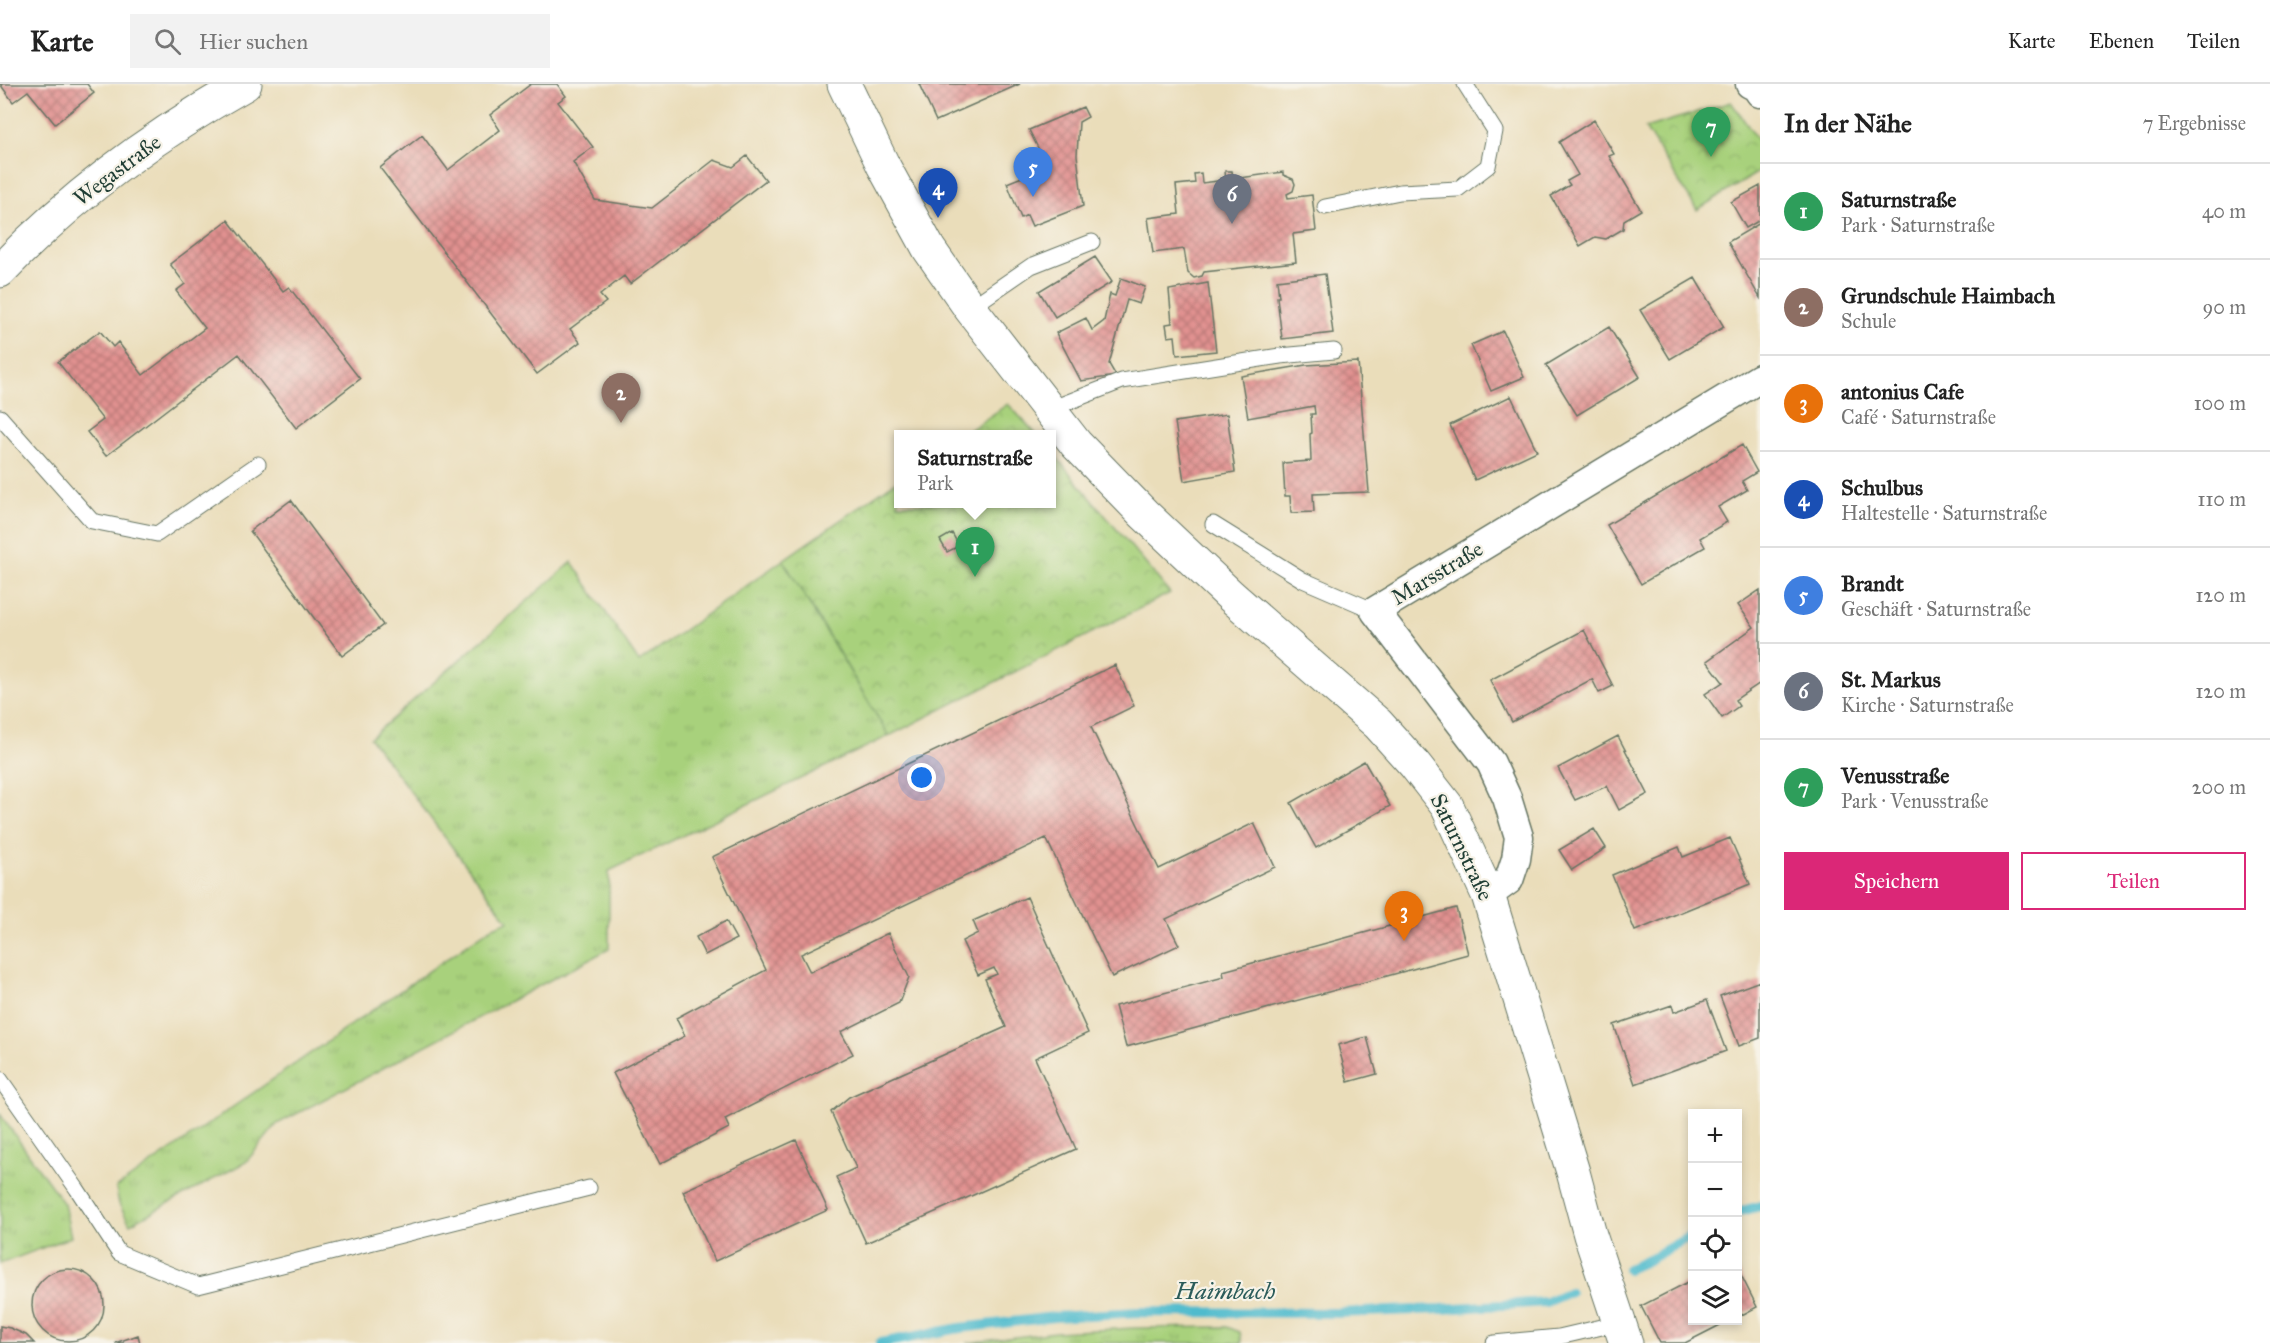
<!DOCTYPE html>
<html lang="de">
<head>
<meta charset="utf-8">
<style>
	:root { --surface:#fff; --page:#f2f2f2; --text:#222; --muted:#767676; --line:#e0e0e0; --accent:#db2777 }
	body { margin:0; font-family:"IM FELL Great Primer",serif; background:var(--page); color:var(--text) }
	.controls { position:absolute; right:18px; bottom:18px; display:grid; overflow:hidden; border-radius:0px; box-shadow:0 3px 9px #0003 }
	.controls button { width:54px; height:54px; display:grid; place-items:center; padding:0; border:0; border-bottom:2px solid var(--line); background:var(--surface); color:var(--text); font:30px sans-serif }
	.you { position:absolute; left:922px; top:694px; width:21px; height:21px; margin:-15px; border:4px solid #fff; border-radius:50%; background:#1a73e8; box-shadow:0 0 0 9px #1a73e833 }
	.badge { display:grid; place-items:center; width:39px; height:39px; border-radius:50%; background:var(--accent); color:#fff; font-size:20px; font-weight:700 }
	.pin { position:absolute; translate:-50% -50px; filter:drop-shadow(0 2px 3px #0008) }
	.pin::after { content:''; position:absolute; top:32px; width:21px; height:18px; background:inherit; clip-path:polygon(0 0,100% 0,50% 100%) }
	.popup { position:absolute; left:894px; top:346px; width:162px; height:78px; box-sizing:border-box; display:grid; place-content:center; border-radius:0px; background:var(--surface); filter:drop-shadow(0 2px 4px #0005); font-size:20px; white-space:nowrap; color:var(--muted) }
	.popup b { font-size:22px; color:var(--text) }
	.popup::after { content:''; position:absolute; left:50%; top:100%; margin-left:-12px; border:12px solid transparent; border-top-color:var(--surface) }
	.list { margin:0; padding:0; list-style:none }
	h2 { display:flex; justify-content:space-between; align-items:center; height:78px; margin:0; padding:0 24px; font-size:26px }
	h2 small { font-size:20px; font-weight:400; color:var(--muted) }
	.list li { display:grid; grid-template-columns:39px 1fr auto; gap:18px; align-items:center; box-sizing:border-box; height:96px; padding:0 24px; border-top:2px solid var(--line) }
	.list b { display:block; font-size:22px; white-space:nowrap }
	.list p { margin:0; font-size:20px; white-space:nowrap; color:var(--muted) }
	.list em { font-size:20px; font-style:normal; color:var(--muted) }
	.actions { display:flex; gap:12px; padding:18px 24px }
	.actions a { flex:1; padding:14px 0; border:2px solid var(--accent); border-radius:0px; text-align:center; font-size:21px; color:var(--accent) }
	.actions .main { background:var(--accent); color:#fff }
	.icon { flex:none; width:33px; height:33px; fill:none; stroke:currentColor; stroke-width:2; stroke-linecap:round; stroke-linejoin:round }
	.map { position:relative; flex:none; width:1760px; height:1259px; overflow:hidden }
	header { display:flex; align-items:center; gap:36px; box-sizing:border-box; height:84px; padding:0 30px; background:var(--surface); border-bottom:2px solid var(--line) }
	header strong { font-size:28px }
	nav { display:flex; gap:33px; margin-inline-start:auto; font-size:21px }
	.search { width:420px; height:54px; background:var(--page); display:flex; align-items:center; gap:15px; box-sizing:border-box; padding:0 21px; border-radius:0px; color:var(--muted); font-size:22px }
	main { display:flex }
	aside { flex:1; background:var(--surface) }
	.map>svg:first-child { display:block }
</style>
</head>
<body>
<header>
<strong>Karte</strong>
<div class="search"><svg class="icon" aria-label="search" viewBox="0 0 24 24"><circle cx="10" cy="10" r="6"/><path d="M15 15l6 6"/></svg>Hier suchen</div>
<nav><a>Karte</a><a>Ebenen</a><a>Teilen</a></nav>
</header>
<main>
<div class="map">
<svg width="1760" height="1259" viewBox="0 0 1760 1259">
	<defs>
		<pattern id="grass-tufts" width="24" height="20" patternUnits="userSpaceOnUse" patternTransform="scale(1.5)"><rect width="24" height="20" fill="#a8d17c"/><path d="M3 7l-1-3M5 7V3M7 7l1-3M15 17l-1-3M17 17v-4M19 17l1-3" fill="none" stroke="#90b46c"/></pattern>
		<pattern id="park-crowns" width="20" height="18" patternUnits="userSpaceOnUse" patternTransform="scale(1.5)"><rect width="20" height="18" fill="#a8d17c"/><path d="M2 6a3 3 0 1 1 6 0M12 15a3 3 0 1 1 6 0" fill="none" stroke="#90b46c"/></pattern>
		<pattern id="building-cross-hatch" width="8" height="8" patternUnits="userSpaceOnUse" patternTransform="scale(1.5)"><rect width="8" height="8" fill="#e19190"/><path d="M0 0l8 8M0 8l8-8" fill="none" stroke="#b67876"/></pattern>
	</defs>
	<rect width="100%" height="100%" fill="#f7f3e8"/>
	<filter id="ink" filterUnits="userSpaceOnUse"><feTurbulence type="fractalNoise" baseFrequency=".0167" numOctaves="2"/><feDisplacementMap in="SourceGraphic" scale="12" xChannelSelector="R" yChannelSelector="G"/><feConvolveMatrix kernelMatrix="1 2 1 2 8 2 1 2 1" color-interpolation-filters="sRGB"/></filter>
	<filter id="wash" filterUnits="userSpaceOnUse"><feTurbulence type="fractalNoise" baseFrequency=".008" numOctaves="4" result="noise"/><feDisplacementMap in="SourceGraphic" scale="24" xChannelSelector="R" yChannelSelector="G"/><feGaussianBlur stdDeviation="1.35" result="paint"/><feColorMatrix in="noise" values="0 0 0 0 0 0 0 0 0 0 0 0 0 0 0 0 0 1.4 0 .05"/><feComposite in="paint" operator="in"/></filter>
	<g filter="url(#wash)">
		<rect width="100%" height="100%" fill="#eaddba"/>
		<!-- grass -->
		<path fill="url(#grass-tufts)" stroke="#648758" stroke-width="1.5" d="M783,476L889,652L609,787V865L277,1040L246,1078L130,1140L119,1120L116,1104L491,844L508,837L370,654L572,478L639,578Z
			M0,1030L64,1120L71,1153L0,1180Z
			M1227,1243L1240,1248L1242,1259H967L1056,1248L1135,1244Z"/>
		<!-- park -->
		<path fill="url(#park-crowns)" stroke="#648758" stroke-width="1.5" d="M1731,18L1760,59V87L1697,126L1645,44Z
			M1008,320L1036,350H964Z
			M1052,368L1170,509L889,652L783,476L898,396V420H1052Z"/>
		<g fill="none" stroke-linecap="round" stroke-linejoin="round">
			<!-- stream -->
			<path stroke="#50bbcd" stroke-width="10" d="M1738,1128L1760,1122
				M1628,1185L1646,1177L1692,1151
				M880,1259L960,1244L1054,1233L1139,1228L1337,1229L1441,1225L1546,1218L1569,1208"/>
		</g>
		<g id="blocks">
			<!-- building -->
			<path fill="url(#building-cross-hatch)" d="M0,0H87L94,9L55,40L28,7L13,18Z
				M531,0H557L566,12L558,18L593,63L573,78L595,116L652,124L714,76L733,83L747,72L766,96L630,200L624,192L600,211L606,218L570,245L580,258L537,290L380,84L422,51L448,86L500,46L490,31Z
				M919,0H1020L936,37Z
				M1083,23L1088,33L1079,38L1077,71L1083,122L1032,142L1027,131L1021,134L1007,99L1044,84L1040,73L1042,72L1029,46Z
				M1594,36L1614,70L1609,72L1641,126L1624,136L1623,145L1606,155L1595,153L1580,162L1551,112L1570,101L1567,97L1578,91L1559,58Z
				M1225,87H1232L1233,95L1283,88V91L1293,95L1295,100L1293,107L1287,110L1288,114L1312,111L1316,147L1293,150L1296,178L1204,188L1202,192L1194,194L1188,189L1184,165L1153,169L1148,134L1179,130L1176,101L1195,99L1194,90L1201,89L1202,99L1226,96Z
				M1760,102V136L1746,144L1731,118Z
				M228,136L283,207L289,203L360,295L296,344L239,270L106,372L87,348L103,336L58,278L100,247L113,263L118,258L143,291L205,244L176,207L185,200L170,180Z
				M1760,139V214L1728,158Z
				M1095,173L1112,198L1055,233L1039,207Z
				M1325,190L1333,249L1282,255L1277,213H1279L1277,196Z
				M1121,194L1145,203L1139,220L1127,216L1109,280L1116,292L1081,297L1056,249L1086,234L1092,246L1104,237L1110,210L1115,212Z
				M1695,194L1724,243L1670,275L1640,226Z
				M1208,199L1216,267L1177,271L1175,252L1168,253L1166,240L1172,239L1169,206Z
				M1609,243L1640,293L1577,331L1546,281Z
				M1503,247L1524,293L1491,307L1471,261Z
				M1358,278L1369,408L1313,410L1314,428L1291,429L1290,412H1285L1283,379L1311,377L1310,350L1312,349L1311,330H1315L1314,322L1248,334L1241,292L1306,281Z
				M1511,312L1537,367L1475,396L1450,341Z
				M1227,330L1235,388L1184,397L1175,338Z
				M1742,361L1757,388L1742,397L1747,406L1718,423L1727,438L1700,454L1705,463L1641,500L1607,441Z
				M291,416L383,541L342,572L250,447Z
				M952,449L959,462L947,468L940,456Z
				M1760,506V599L1735,616L1739,622L1722,634L1705,610L1723,598L1707,577L1754,543L1738,521Z
				M1584,546L1613,602L1599,609L1592,595L1512,638L1490,596Z
				M1115,581L1134,622L1091,643L1159,785L1254,739L1275,783L1166,835L1179,861L1112,893L1046,754L801,870L810,888L888,849L909,893L899,919L841,948L853,970L725,1035L729,1044L660,1080L613,989L685,952L676,934L766,886L712,773Z
				M1618,652L1648,710L1619,726L1607,702L1575,716L1558,684Z
				M1364,677L1390,722L1316,764L1291,719Z
				M1594,745L1606,764L1572,786L1559,766Z
				M1730,754L1750,800L1635,847L1612,791L1679,763L1683,773Z
				M1027,813L1088,949L1035,974L1076,1065L866,1159L836,1093L856,1084L831,1028L849,1013L1006,943L985,895L997,890L994,884L978,891L962,857L978,849L973,837Z
				M1456,824L1468,870L1126,963L1115,922L1224,893L1223,887Z
				M726,837L736,855L705,871L696,853Z
				M1760,897V954L1739,962L1720,912Z
				M1707,916L1726,967L1635,1000L1614,941L1672,921L1674,928Z
				M1367,953L1377,990L1348,998L1338,961Z
				M796,1056L828,1126L715,1177L683,1107Z
				M1738,1185L1757,1223L1738,1233Z
				M32 1221a36 36 0 1 1 72 0a36 36 0 1 1-72 0Z
				M1692,1196V1236H1730L1685,1259H1660L1641,1222Z
				M0,1242L10,1244L26,1251L34,1259H0Z
				M138,1251L140,1259H115Z"/>
		</g>
	</g>
	<g filter="url(#ink)">
		<use href="#blocks" fill-opacity="0" stroke="#667563" stroke-width="1.5"/>
		<g fill="none" stroke-linecap="round" stroke-linejoin="round">
			<defs>
				<path id="service" d="M1325,123L1400,108L1458,105L1488,82L1495,47L1465,0
					M970,224L1031,182L1092,158
					M1048,326L1122,297L1280,272L1334,267
					M0,333L92,437L157,450L258,380
					M1213,440L1303,496L1375,527
					M0,995L77,1105L119,1169L198,1202L589,1104
					M1494,1259L1559,1253L1619,1239"/>
				<path id="minor" d="M1750,0L1756,3L1760,9
					M1488,811L1509,796L1516,775L1519,753L1507,714L1491,679L1375,527L1760,294"/>
				<path id="tertiary" d="M844,0L883,81L929,165L970,224L1076,360L1144,430L1231,512L1378,640L1415,681L1447,722L1488,811L1573,1088L1590,1151L1626,1259"/>
				<path id="secondary" d="M0,187C71,112 156,50 245,0"/>
			</defs>
			<!-- service casing -->
			<use href="#service" stroke="#667563" stroke-width="17"/>
			<!-- minor casing -->
			<use href="#minor" stroke="#667563" stroke-width="31"/>
			<!-- tertiary casing -->
			<use href="#tertiary" stroke="#667563" stroke-width="35"/>
			<!-- secondary casing -->
			<use href="#secondary" stroke="#667563" stroke-width="35"/>
			<!-- service -->
			<use href="#service" stroke="#fff" stroke-width="15"/>
			<!-- minor -->
			<use href="#minor" stroke="#fff" stroke-width="28"/>
			<!-- tertiary -->
			<use href="#tertiary" stroke="#fff" stroke-width="33"/>
			<!-- secondary -->
			<use href="#secondary" stroke="#fff" stroke-width="33"/>
		</g>
	</g>
	<g text-anchor="middle" dominant-baseline="central" stroke-width="4.5" stroke-linejoin="round" paint-order="stroke">
		<!-- street labels -->
		<g font-size="22" fill="#1f3d34" stroke="#f7f3e8">
			<text transform="translate(117 86) rotate(-37)">Wegastraße</text>
			<text transform="translate(1437 489) rotate(-31)">Marsstraße</text>
			<text transform="translate(1462 763) rotate(64)">Saturnstraße</text>
		</g>
		<!-- water labels -->
		<g font-size="24" font-style="italic" fill="#2b5c5a" stroke="#f7f3e8">
			<text x="1225" y="1207">Haimbach</text>
		</g>
	</g>
</svg>
<div class="controls">
<button>+</button>
<button>−</button>
<button><svg class="icon" aria-label="locate" viewBox="0 0 24 24"><circle cx="12" cy="12" r="6"/><path d="M12 2v4M12 18v4M2 12h4M18 12h4"/></svg></button>
<button><svg class="icon" aria-label="layers" viewBox="0 0 24 24"><path d="M12 4l9 5-9 5-9-5zM3 14l9 5 9-5"/></svg></button>
</div>
<div class="you"></div>
<div class="pin badge" style="left:975px;top:493px;background:#2e9e5b">1</div>
<div class="popup"><b>Saturnstraße</b>Park</div>
<div class="pin badge" style="left:621px;top:339px;background:#8d6e63">2</div>
<div class="pin badge" style="left:1404px;top:857px;background:#e8710a">3</div>
<div class="pin badge" style="left:938px;top:134px;background:#1a4fb4">4</div>
<div class="pin badge" style="left:1033px;top:113px;background:#3f7fe0">5</div>
<div class="pin badge" style="left:1232px;top:140px;background:#6b7280">6</div>
<div class="pin badge" style="left:1711px;top:73px;background:#2e9e5b">7</div>
</div>
<aside>
<h2>In der Nähe<small>7 Ergebnisse</small></h2>
<ul class="list">
<li><span class="badge" style="background:#2e9e5b">1</span><div><b>Saturnstraße</b><p>Park · Saturnstraße</p></div><em>40 m</em></li>
<li><span class="badge" style="background:#8d6e63">2</span><div><b>Grundschule Haimbach</b><p>Schule</p></div><em>90 m</em></li>
<li><span class="badge" style="background:#e8710a">3</span><div><b>antonius Cafe</b><p>Café · Saturnstraße</p></div><em>100 m</em></li>
<li><span class="badge" style="background:#1a4fb4">4</span><div><b>Schulbus</b><p>Haltestelle · Saturnstraße</p></div><em>110 m</em></li>
<li><span class="badge" style="background:#3f7fe0">5</span><div><b>Brandt</b><p>Geschäft · Saturnstraße</p></div><em>120 m</em></li>
<li><span class="badge" style="background:#6b7280">6</span><div><b>St. Markus</b><p>Kirche · Saturnstraße</p></div><em>120 m</em></li>
<li><span class="badge" style="background:#2e9e5b">7</span><div><b>Venusstraße</b><p>Park · Venusstraße</p></div><em>200 m</em></li>
</ul>
<div class="actions"><a class="main">Speichern</a><a>Teilen</a></div>
</aside>
</main>
</body>
</html>
